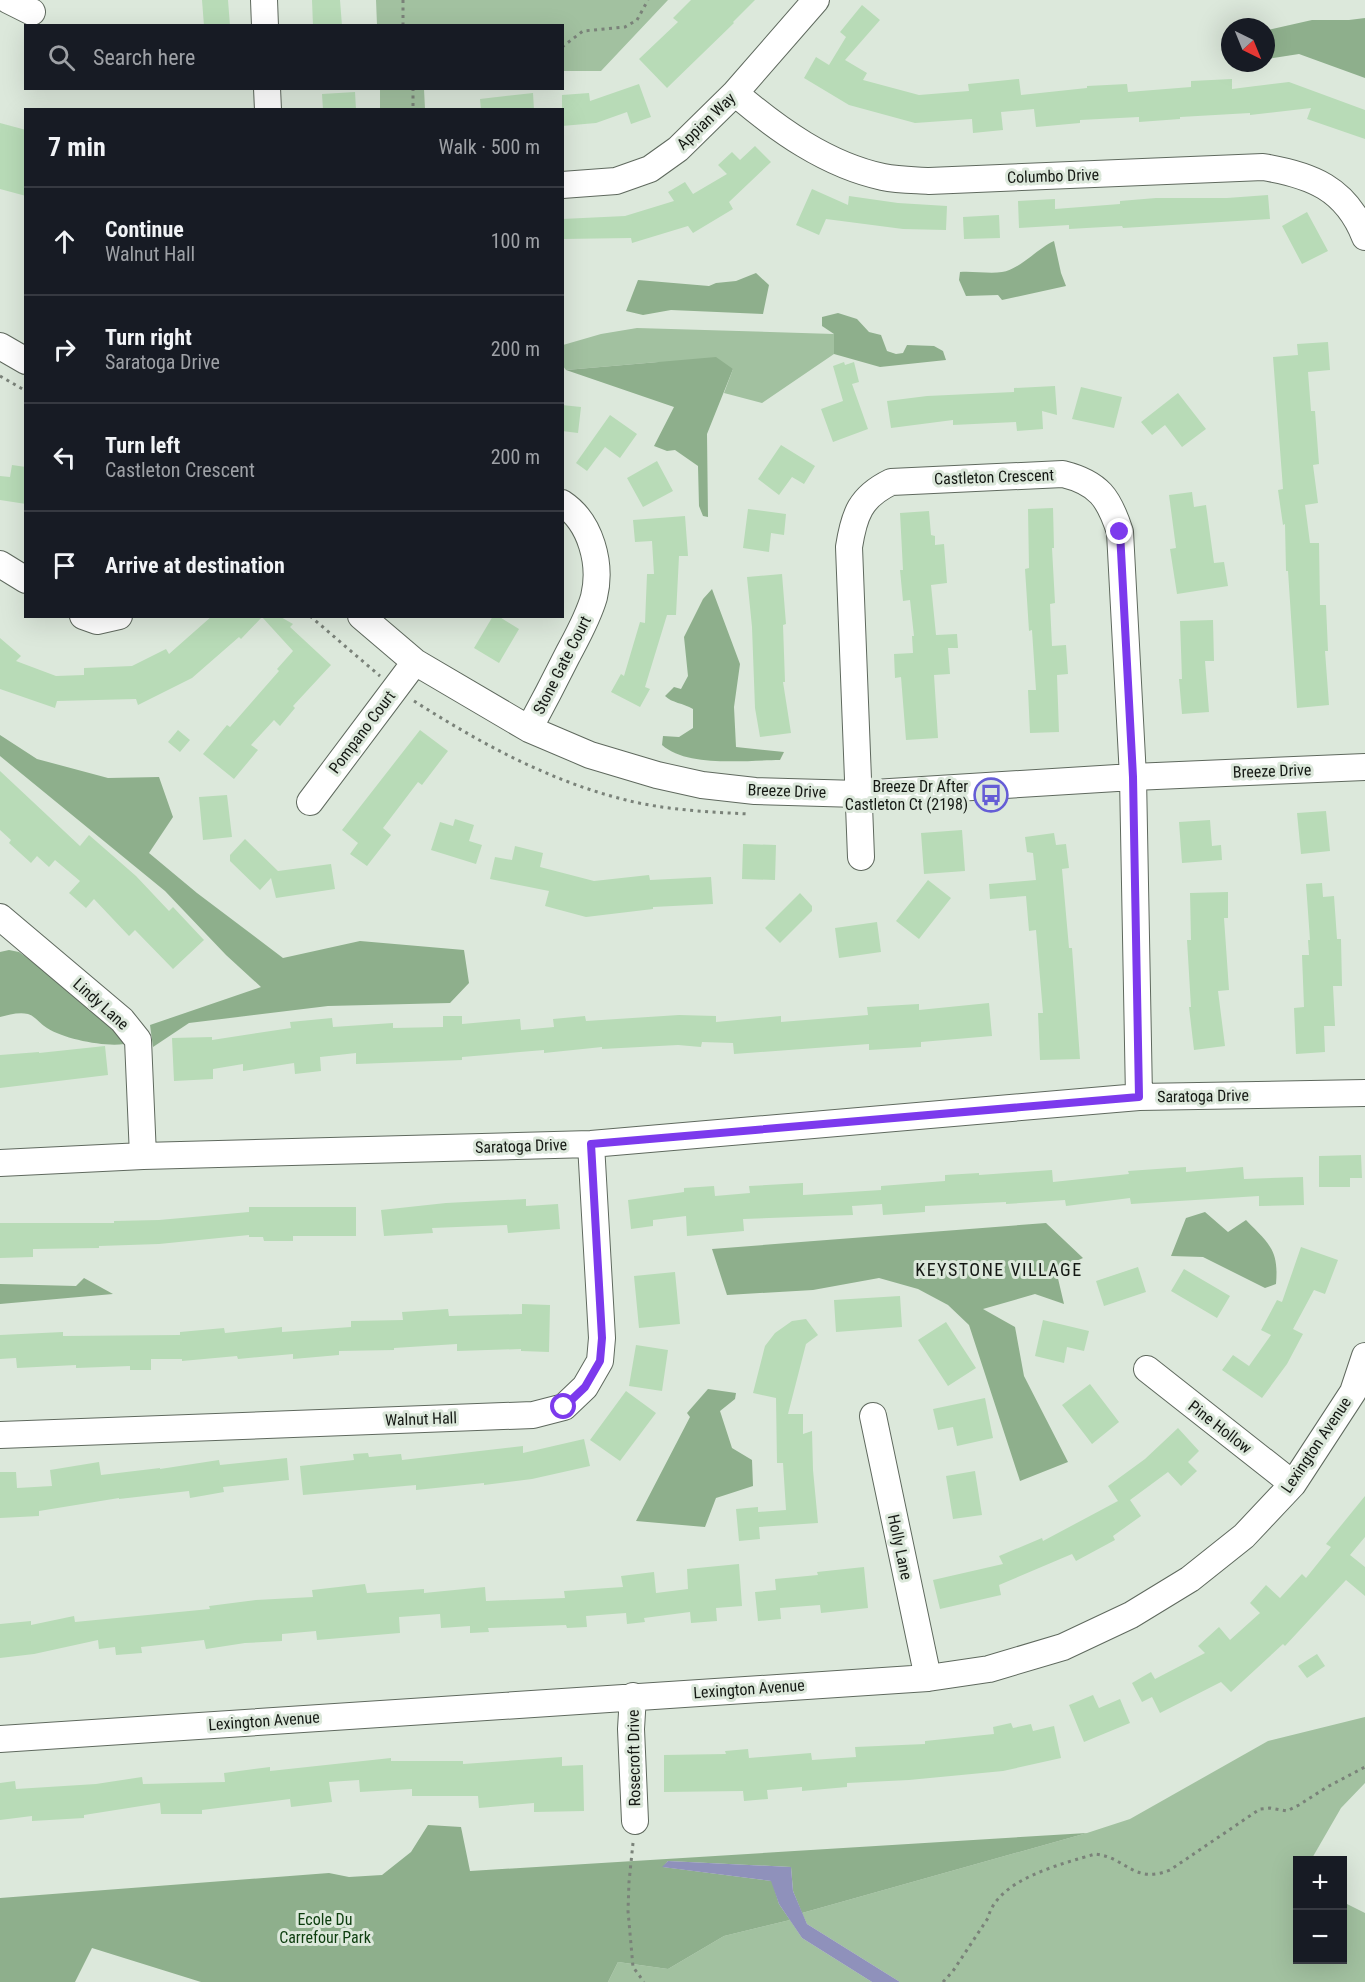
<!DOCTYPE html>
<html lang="en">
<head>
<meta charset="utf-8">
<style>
	:root { --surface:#171b24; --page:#20242c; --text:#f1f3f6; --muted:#9ea1a6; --line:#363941 }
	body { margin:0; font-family:"Roboto Condensed",sans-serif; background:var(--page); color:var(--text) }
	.controls { position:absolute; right:18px; bottom:18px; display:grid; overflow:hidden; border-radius:0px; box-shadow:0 6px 24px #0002 }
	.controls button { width:54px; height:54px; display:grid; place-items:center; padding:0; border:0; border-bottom:2px solid var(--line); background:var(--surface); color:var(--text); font:30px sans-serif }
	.compass { position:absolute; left:1221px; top:18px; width:54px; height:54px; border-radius:50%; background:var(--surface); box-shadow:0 6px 24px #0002; rotate:137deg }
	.stop { position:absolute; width:18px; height:18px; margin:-14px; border:4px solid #7c3aed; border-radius:50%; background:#fff }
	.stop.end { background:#7c3aed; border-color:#fff; box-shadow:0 2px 6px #0008 }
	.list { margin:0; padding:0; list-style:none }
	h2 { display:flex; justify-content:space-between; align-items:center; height:78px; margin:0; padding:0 24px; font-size:26px }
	h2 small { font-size:20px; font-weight:400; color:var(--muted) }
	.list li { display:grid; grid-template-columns:39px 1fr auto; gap:18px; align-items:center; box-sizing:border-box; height:108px; padding:0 24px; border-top:2px solid var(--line) }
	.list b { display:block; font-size:22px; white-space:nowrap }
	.list p { margin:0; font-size:20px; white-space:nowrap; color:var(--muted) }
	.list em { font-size:20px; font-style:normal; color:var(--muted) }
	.icon { flex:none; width:33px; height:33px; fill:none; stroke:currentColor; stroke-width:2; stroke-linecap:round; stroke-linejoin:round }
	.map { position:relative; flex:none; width:1365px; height:1982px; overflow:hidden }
	.search { position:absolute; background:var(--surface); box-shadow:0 6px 24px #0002; left:24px; top:24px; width:540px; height:66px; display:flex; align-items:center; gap:15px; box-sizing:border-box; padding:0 21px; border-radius:0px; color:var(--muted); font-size:22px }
	.panel { position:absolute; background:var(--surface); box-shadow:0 6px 24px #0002; left:24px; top:108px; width:540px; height:510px; border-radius:0px }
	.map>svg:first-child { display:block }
</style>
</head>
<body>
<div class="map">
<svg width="1365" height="1982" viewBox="0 0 1365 1982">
	<rect width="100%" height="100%" fill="#dce8db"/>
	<!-- green -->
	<path fill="#a2c1a0" d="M376,0H668L601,71H563L562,26L377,25Z
		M380,89H424L425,109H380Z
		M637,328L834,334V354L762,403L724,393L733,369L658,362L566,370L563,366V345L601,334Z
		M1365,1717V1783L1341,1808L1311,1860H1298V1960H1342L1343,1902L1365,1913V1982H900L807,1924L802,1913L1087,1833L1130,1819L1268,1741Z
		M790,1920L802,1938L872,1982H608L618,1962L668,1969L724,1936Z"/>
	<!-- forest -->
	<path fill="#8eaf8c" d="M1365,18V78L1299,54L1266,59L1268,30L1312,20H1349Z
		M1054,241L1061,273L1066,286L1002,300L998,295L966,296L959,280L960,272C973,271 990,274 1002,272C1019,270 1038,248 1054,241Z
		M756,273L769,285L763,314L671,310L643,315L626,311L638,280L709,286L716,283L736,281Z
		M838,313L857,319L869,332L881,335L887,351L896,354L903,353L907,345L934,346L943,351L946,360L880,367L834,354V334L822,326V317Z
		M716,357L733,369L707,434L708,517L703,516L699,506L698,466L675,450L667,451L654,446L674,407L566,370Z
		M712,589L740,664L734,707L736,747L784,752L780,760C747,760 688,768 662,745L663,736L679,737L693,728V709C683,703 672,703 665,696L674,687L681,689L688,676L684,637L703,599Z
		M0,735L37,759L108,778L159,777L173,817L149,853L197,893L283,958L360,941L464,950L469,983L450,1003L328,1006L189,1023L153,1047L150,1025L261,987L226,955L165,891L0,756Z
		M9,950L19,952L47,972L70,994L116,1028L124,1044C104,1047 64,1039 47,1028C40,1024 35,1016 28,1014C18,1012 9,1015 0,1017V952Z
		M1205,1212L1228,1232L1246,1220C1269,1244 1279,1249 1276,1284L1265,1288L1203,1257L1171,1256L1186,1218Z
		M1046,1223L1083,1258L1056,1270L1064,1304L1035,1294L983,1309L1015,1327L1024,1376L1068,1462L1020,1481L969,1325L948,1305L918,1289L879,1278L813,1290L727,1295L712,1249Z
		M84,1278L113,1294L0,1304V1284L76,1286Z
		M708,1389L736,1393L735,1399L720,1411L732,1448L752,1460L753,1486L716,1498L705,1527L636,1521L690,1417L687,1413Z
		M428,1825L461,1827L470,1871L1087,1833L802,1913L793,1891L791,1867L668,1861L663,1867L772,1881L779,1904L790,1920L724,1936L668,1969L618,1962L608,1982H201L92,1948L75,1982H0V1898L329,1873L349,1877L382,1875L411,1852Z"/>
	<!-- water -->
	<path fill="#8f91bb" d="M668,1861L791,1867L793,1891L807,1924L900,1982H872L802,1938L779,1904L771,1881L662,1867Z"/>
	<!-- building -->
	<path fill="#b8dbb7" d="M202,0H228L230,26H204Z
		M312,0H340L342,26H313Z
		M691,0H755L733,22L734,23L667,88L639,59L678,22L673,18Z
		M862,5L880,20L845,60L867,73L863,80L919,95L969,91L968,84L1019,79L1021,95L1087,88V86L1127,84L1128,92L1191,87V81L1232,79V89L1289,82L1365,110V139L1307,119L1311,108L1250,115V113L1180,117V119L1139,122V117L1080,120V123L1036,127L1034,109L1001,112L1003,130L973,133L972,119L915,123L849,105L804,78L816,57L829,65L846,37L840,32Z
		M639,84L651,117L631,124L627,112L596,123L562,126V95L589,93L590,101Z
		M355,92L356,110H323L322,94Z
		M533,93L534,110H481L480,99Z
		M0,123L26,130V196L0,189Z
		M755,146L771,162L729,202L733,209L693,233L688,226L632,243L631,238L562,239V219L625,216L674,201L668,192L685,182L693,194L727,174L718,165L732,152L740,160Z
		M812,189L848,205L849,196L898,203L947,206L946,230L903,229L826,219L819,235L796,225Z
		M1268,195L1270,219L1123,228L1122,226L1069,229V225L1019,228L1018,201L1055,199V209L1120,204V201L1156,198H1227Z
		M1307,212L1328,251L1302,264L1282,226Z
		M999,215L1000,238L964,239L963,217Z
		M1328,342L1330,370L1308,372L1311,411H1315L1319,464L1313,465L1318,503L1305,505L1310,543H1319L1320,605H1326L1328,651H1325L1329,705L1297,708L1288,571H1286L1285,524L1283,525L1278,490L1283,489L1273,357L1298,355L1297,344Z
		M844,362L845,365L854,362L859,382L852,384L868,429L833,442L821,409L843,401L833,366Z
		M1055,386L1057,415L1042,411L1043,429L1017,431L1016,422L953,425V420L891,428L887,401L927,396L1014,392V388Z
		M1081,387L1122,397L1114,428L1072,419Z
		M1178,393L1206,429L1182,447L1165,425L1152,435L1141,422Z
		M562,405L581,407L578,433L562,431Z
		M610,415L637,434L620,458L605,447L587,471L576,463Z
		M781,445L815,466L804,484L792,477L779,495L758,479Z
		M657,461L673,491L643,507L627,478Z
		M12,465L26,467V504L0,500V476L10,477Z
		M1192,492L1194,507L1206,505L1214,563L1224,562L1228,586L1177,594L1170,549L1176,548L1169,495Z
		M1053,508L1054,548H1052L1055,603L1050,604L1052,646L1066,645L1068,674L1057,675L1059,732L1030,733L1028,690H1036L1032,630L1029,631L1025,569L1029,568L1028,509Z
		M748,509L786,514L784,535L771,533L769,552L743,548Z
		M929,511L931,535L935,536V545L944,544L947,583L931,585L936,635L957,634L958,648H948L950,674L934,675L938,738L906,740L901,677L895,678L894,654L913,653L912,636H914L910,600L903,601L900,570H903L900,513Z
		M685,516L688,556H679L676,615H667L645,687L650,689L640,707L611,692L621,674L624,676L640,622L645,623L647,574H654L652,541L635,542L633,520Z
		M782,574L786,624L783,625L785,682H783L791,733L760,737L755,708L752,627L747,577Z
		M212,616H279L293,624L290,627L331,665L293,706L295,708L280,726L274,720L251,745L258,750L234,779L203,754L227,725L230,727L279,671L277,669L293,651L262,617L241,639L239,637L192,678L138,705L136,699L57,701L55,708L0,689V638L21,656L16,661L56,676L84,675V668L132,666L166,649L169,654Z
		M493,616H498L519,629L499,663L474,648Z
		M1213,620L1214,661H1205L1209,712L1182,714L1179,679H1182L1180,621Z
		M178,730L190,740L180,752L168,742Z
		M420,730L448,751L422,785L418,782L383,828L391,835L367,866L350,854L358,843L342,830Z
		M0,771L80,846L89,835L136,876L169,911L173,907L204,940L173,969L135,930L129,936L94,899L86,908L69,893L80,881L55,860L49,867L37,856L31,863L9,843L11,840L0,830Z
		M227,795L232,837L203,840L199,797Z
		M1326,811L1330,851L1301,854L1297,813Z
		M455,819L474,825L469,841L482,845L476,864L431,850L440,822L453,826Z
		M1210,820L1212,846L1221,845L1222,860L1182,863L1179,822Z
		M962,830L965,871L924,874L921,833Z
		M1054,833L1056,845L1066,844L1069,868L1062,869L1069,948H1072L1080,1059L1040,1060L1038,1013H1043L1036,930L1029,931L1026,896L990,899L989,884L1036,880L1033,853L1027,852L1025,837Z
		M245,839L278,871L331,864L335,889L276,898L271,878L260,890L230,861V855Z
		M743,844L776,845L775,880L742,879Z
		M515,846L543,853L540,867L594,881L649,875L650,880L711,877L713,904L653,907V909L586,917L545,906L549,891L490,879L495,857L512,860Z
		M928,880L951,898L919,939L896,921Z
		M1322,883L1323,897L1334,896L1337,939H1341L1342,986H1333L1335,1026H1324L1325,1052L1296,1054L1294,1008L1304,1007L1302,955H1309L1308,940H1310L1306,884Z
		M1228,892V918H1224L1229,990L1218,991L1225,1046L1194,1050L1189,1007H1191L1187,940H1191L1190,893Z
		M800,893L812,906V911L780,943L765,928Z
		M877,922L881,952L839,958L835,928Z
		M989,1003L992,1036L921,1042V1047L869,1050V1044L734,1054L733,1043L702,1042L701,1047L678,1045L602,1049V1047L544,1053V1050L462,1057V1060L356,1064V1053L320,1057L321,1071L295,1074L294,1063L243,1071V1064L213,1069V1079L174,1081L172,1038L212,1037V1040L291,1028L290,1022L332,1018L333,1027L393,1023V1028L443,1027V1016H462V1024L520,1019L521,1030L554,1027L553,1019L585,1016L586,1021L679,1015L716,1016V1022L781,1016V1022L868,1015L867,1007L919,1004V1010Z
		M105,1046L108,1075L0,1088V1055L39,1052V1053Z
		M1361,1155L1362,1178H1350V1187H1319V1156Z
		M1186,1167V1172L1243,1167L1244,1179L1303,1177L1304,1205L1259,1206V1196L1131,1204L1130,1198L1066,1206L1065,1200L1006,1204V1202L925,1206V1212L883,1215L882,1204L852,1206L853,1215L743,1219L744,1231L687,1236L686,1216L653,1220V1226L631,1229L628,1200L684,1192V1188L714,1186L715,1196L750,1193L749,1186L803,1183V1195L881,1190V1186L945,1181V1175L979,1173V1175L1052,1170L1053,1182L1129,1174L1128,1171Z
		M526,1199V1206L558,1204L560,1229L508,1233L507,1225L432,1228L433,1233L384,1236L381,1210L446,1203Z
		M249,1207H356V1236H293V1241H264L263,1237H249V1235L159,1244L99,1246V1248L33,1249V1257L0,1258V1223H114V1221L159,1220L249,1212Z
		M1301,1247L1338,1260L1325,1294L1314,1290L1293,1329L1303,1334L1287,1364L1262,1398L1222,1370L1233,1355L1249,1366L1271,1335L1261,1330L1277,1300L1282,1302Z
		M1138,1267L1146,1292L1104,1306L1096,1281Z
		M1184,1269L1230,1296L1217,1318L1171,1291Z
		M675,1272L680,1324L639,1328L634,1276Z
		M900,1296L902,1327L836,1332L834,1300Z
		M522,1304L550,1305L549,1352L521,1351V1349L457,1351V1344L394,1348V1350L339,1351V1355L293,1359V1354L238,1359L237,1356L182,1361V1359H151V1370H130V1366L76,1368V1365L17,1368L16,1358L0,1359V1335L63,1332V1336L180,1335V1332L224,1328L225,1333L282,1327V1332L351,1327V1321L403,1320L402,1312L448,1309L449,1316L522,1314Z
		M806,1319L818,1335L806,1344L788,1414H803V1434L812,1431L813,1470L818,1523L759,1527L760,1539L739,1541L736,1509L758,1507V1512L786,1510L783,1463H777L776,1398L753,1393L765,1346L775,1333L792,1321Z
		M1043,1320L1089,1331L1084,1351L1067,1347L1064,1363L1035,1356Z
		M946,1322L976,1368L948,1386L918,1340Z
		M636,1345L668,1350L662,1391L629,1386Z
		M1090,1384L1119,1422L1092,1444L1062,1405Z
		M626,1391L656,1413L620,1461L590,1440Z
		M985,1398L993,1438L957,1446L953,1427L938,1430L933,1409Z
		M1178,1428L1199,1451L1188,1462L1197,1471L1181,1486L1168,1472L1130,1500L1141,1516L1113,1536L1115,1540L1076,1561L1072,1554L999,1585L1001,1595L940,1609L933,1580L1003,1564L999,1556L1042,1538L1043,1541L1118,1501L1108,1486L1145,1459Z
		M584,1439L590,1466L532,1479L484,1485V1483L416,1490V1485L303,1495L300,1466L354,1460L353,1454L368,1453L369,1457L401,1454L402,1460L523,1446V1453Z
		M287,1458L289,1480L223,1487L224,1492L190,1498L189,1491L119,1499V1498L39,1511V1516L0,1518V1472H16L17,1488L52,1486L50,1470L99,1462L101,1475L160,1468V1469L219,1460L220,1465Z
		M975,1471L982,1515L953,1519L946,1476Z
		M1365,1496V1537L1350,1555L1365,1567V1596L1346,1580L1285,1646L1283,1644L1231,1692L1221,1682L1160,1713L1152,1697L1142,1702L1132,1683L1151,1672L1155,1679L1205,1653L1198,1646L1219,1627L1230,1640L1260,1613L1250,1603L1266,1585L1280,1598L1302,1574L1306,1578L1331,1547L1326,1544Z
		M739,1564L742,1606L716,1608L717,1621L691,1623L690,1612L644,1618L645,1622L627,1624L626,1613L586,1616L587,1627L567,1628L566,1625L488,1628L489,1632L470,1633V1626L441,1628L440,1614L399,1617L400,1633L317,1640L316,1631L282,1634V1641L245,1643L206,1649L204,1640L141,1647L142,1653L116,1655L115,1647L99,1649L98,1640L34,1654L0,1658V1624L31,1621V1625L74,1616L75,1622L210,1609L209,1606L256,1600L313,1597L312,1590L365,1584L367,1593L424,1589V1593L485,1587L486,1601L565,1598L564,1591L623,1587L621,1576L654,1572L656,1593L688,1589L687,1569Z
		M864,1567L868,1608L821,1613L820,1605L780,1608L781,1619L758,1621L755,1592L776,1590L775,1579L818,1575L817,1572Z
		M1317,1654L1325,1666L1307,1678L1298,1666Z
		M1093,1695L1099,1708L1120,1699L1130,1723L1084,1742L1069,1705Z
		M1011,1723L1013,1728L1031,1724L1033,1731L1054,1726L1061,1758L1003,1771L909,1780L847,1783V1787L802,1791V1787L767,1790L768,1799L744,1801L743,1791L664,1792V1755L726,1754L725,1751L748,1749L749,1758L811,1753L812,1760L856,1757L855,1747L925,1744V1741L994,1734L993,1727Z
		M562,1757V1766L583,1765L584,1811L534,1812V1803L479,1808L478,1796H412V1789L360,1792L359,1780L329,1782L332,1802L291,1807L290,1799L202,1810V1814H161L160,1803L84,1815V1818L32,1821V1816L0,1820V1783L15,1781L16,1789L96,1784L142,1777L143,1784L225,1782L224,1773L270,1767V1771L391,1758V1761H463V1764Z"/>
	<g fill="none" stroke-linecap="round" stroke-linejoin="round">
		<defs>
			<path id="minor" d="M8,0L32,12
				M264,0L265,26
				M267,88L268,110
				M735,93C778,130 827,165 883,177C898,180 914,180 929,181L1263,167C1311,175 1346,188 1365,237
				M562,185L616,181L650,169L678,149L735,93L816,0
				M0,346L26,361
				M0,564L26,580
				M83,616L97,621L119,616
				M361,616L415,662L529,729L590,755L657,775L702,785L755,791L858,794L1133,777L1365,767
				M529,729C542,705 555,680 567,656C577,637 588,618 594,597C602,564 591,522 562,503
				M310,802L415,662
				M861,857L849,547C854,515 860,497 891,482L1063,474C1099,483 1109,498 1120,532L1133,777L1139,1097
				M0,917L122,1020L138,1040L143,1156
				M0,1163L143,1156L591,1144L1139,1097L1365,1093
				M1147,1369L1293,1484
				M873,1416L928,1678
				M0,1435L533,1415L564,1407L585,1387L600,1361L602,1338L591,1144
				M633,1696L631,1729L635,1821
				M0,1739L928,1678L989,1669L1063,1647L1131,1615L1190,1579L1244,1536L1293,1484L1353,1392L1365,1356"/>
		</defs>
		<!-- minor casing -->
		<use href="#minor" stroke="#5f695e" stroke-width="28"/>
		<!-- path -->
		<path stroke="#7a8279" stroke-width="3" stroke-dasharray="3 4.5" stroke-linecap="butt" d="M403,0V26
			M562,47L583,31L625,27L637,20L648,0
			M413,88V110
			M0,376L26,391
			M310,616L380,676
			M414,701C480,743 549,781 626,800C665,810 709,812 749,814
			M633,1843L629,1882L628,1911L633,1967L644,1982
			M943,1982L953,1971L988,1918C997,1879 1062,1864 1095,1854C1126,1857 1134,1885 1170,1870L1260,1809L1270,1808L1287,1811L1299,1805L1327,1787L1365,1767"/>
		<!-- minor -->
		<use href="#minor" stroke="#fff" stroke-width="26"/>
	</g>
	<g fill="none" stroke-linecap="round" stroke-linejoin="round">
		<!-- route -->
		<path stroke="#7c3aed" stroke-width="8" d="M564,1407L585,1387L600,1361L602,1338L591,1144L1139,1097L1133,777L1120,532"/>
	</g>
	<!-- icons -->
	<defs>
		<symbol id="bus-ring" viewBox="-11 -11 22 22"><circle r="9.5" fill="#dce8db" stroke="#655dd6" stroke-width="1.5"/><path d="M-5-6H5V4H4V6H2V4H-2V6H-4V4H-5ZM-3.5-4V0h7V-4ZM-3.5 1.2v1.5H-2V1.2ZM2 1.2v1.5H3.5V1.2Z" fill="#655dd6"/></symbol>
	</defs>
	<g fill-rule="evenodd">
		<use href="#bus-ring" x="972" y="776" width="38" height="38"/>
	</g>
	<g text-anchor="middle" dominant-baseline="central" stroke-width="6" stroke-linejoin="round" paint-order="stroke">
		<!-- street labels -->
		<g font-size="16" fill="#151914" stroke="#dce8db">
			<text transform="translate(706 121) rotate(-44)">Appian Way</text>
			<text transform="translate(1053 176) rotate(-2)">Columbo Drive</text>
			<text transform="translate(994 477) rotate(-2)">Castleton Crescent</text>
			<text transform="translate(562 665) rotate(-63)">Stone Gate Court</text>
			<text transform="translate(362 732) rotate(-53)">Pompano Court</text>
			<text transform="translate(1272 771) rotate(-2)">Breeze Drive</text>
			<text transform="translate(787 791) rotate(2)">Breeze Drive</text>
			<text transform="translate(101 1004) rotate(42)">Lindy Lane</text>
			<text transform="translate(1203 1096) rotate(-1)">Saratoga Drive</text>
			<text transform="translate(521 1146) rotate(-2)">Saratoga Drive</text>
			<text transform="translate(421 1419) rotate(-2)">Walnut Hall</text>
			<text transform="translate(1220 1427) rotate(38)">Pine Hollow</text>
			<text transform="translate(1316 1445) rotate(-56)">Lexington Avenue</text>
			<text transform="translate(900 1547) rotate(78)">Holly Lane</text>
			<text transform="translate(749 1689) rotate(-4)">Lexington Avenue</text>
			<text transform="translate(264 1721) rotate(-4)">Lexington Avenue</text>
			<text transform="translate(634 1758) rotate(-91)">Rosecroft Drive</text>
		</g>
		<!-- poi labels -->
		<g font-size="16" fill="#151914" stroke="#dce8db" text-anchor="end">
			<text x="968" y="786">Breeze Dr After<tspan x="968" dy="18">Castleton Ct (2198)</tspan></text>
		</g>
		<!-- park labels -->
		<g font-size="16" fill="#0c3d0e" stroke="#dce8db">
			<text x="325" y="1919">Ecole Du<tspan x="325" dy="18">Carrefour Park</tspan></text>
		</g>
		<!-- neighbourhood labels -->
		<g font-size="18" letter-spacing="1.5" fill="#151914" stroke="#dce8db">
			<text x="999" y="1269">KEYSTONE VILLAGE</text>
		</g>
	</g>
</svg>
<div class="controls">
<button>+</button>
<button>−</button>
</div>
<svg class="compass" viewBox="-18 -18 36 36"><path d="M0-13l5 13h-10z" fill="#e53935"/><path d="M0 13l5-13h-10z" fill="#9ea1a6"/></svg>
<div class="stop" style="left:564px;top:1407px"></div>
<div class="stop end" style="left:1120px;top:532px"></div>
<div class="search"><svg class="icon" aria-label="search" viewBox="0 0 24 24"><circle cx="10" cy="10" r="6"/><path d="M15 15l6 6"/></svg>Search here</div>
<section class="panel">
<h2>7 min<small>Walk · 500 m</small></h2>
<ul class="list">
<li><svg class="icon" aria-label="ahead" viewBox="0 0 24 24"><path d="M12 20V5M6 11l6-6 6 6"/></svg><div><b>Continue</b><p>Walnut Hall</p></div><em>100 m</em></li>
<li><svg class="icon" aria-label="right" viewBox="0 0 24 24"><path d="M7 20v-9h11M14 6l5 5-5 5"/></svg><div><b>Turn right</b><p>Saratoga Drive</p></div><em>200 m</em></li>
<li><svg class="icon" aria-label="left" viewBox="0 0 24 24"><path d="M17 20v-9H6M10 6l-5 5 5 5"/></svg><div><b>Turn left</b><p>Castleton Crescent</p></div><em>200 m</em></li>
<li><svg class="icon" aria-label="arrive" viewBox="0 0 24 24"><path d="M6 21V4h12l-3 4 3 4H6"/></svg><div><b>Arrive at destination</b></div></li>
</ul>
</section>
</div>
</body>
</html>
